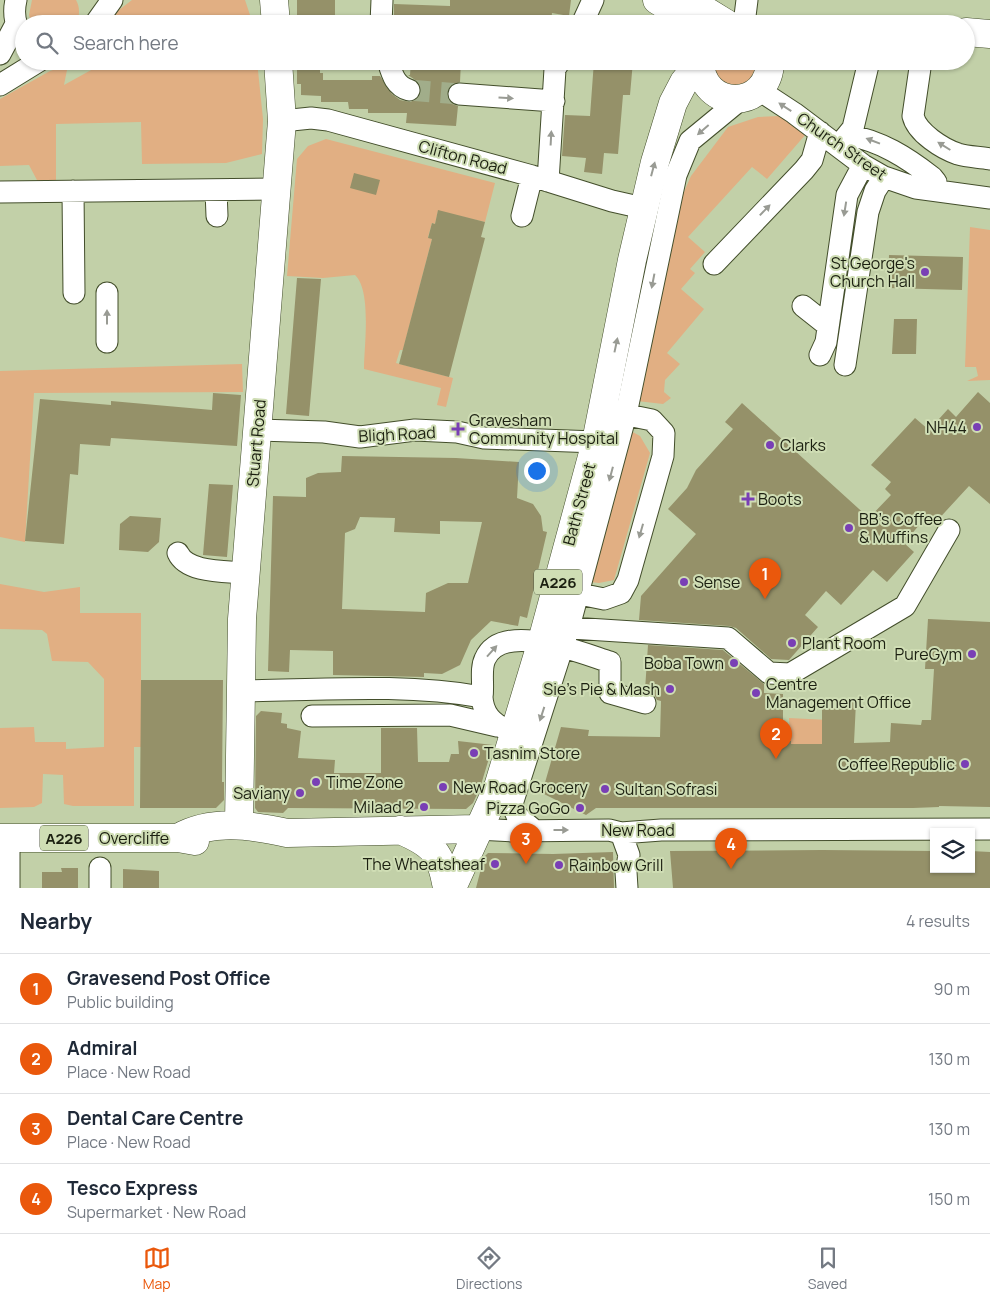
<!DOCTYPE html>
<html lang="en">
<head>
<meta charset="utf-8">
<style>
	:root { --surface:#fff; --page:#f6f6f7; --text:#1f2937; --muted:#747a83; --line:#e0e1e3; --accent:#ea580c }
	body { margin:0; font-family:Manrope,sans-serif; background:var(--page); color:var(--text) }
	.controls { position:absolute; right:15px; bottom:15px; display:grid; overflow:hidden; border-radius:0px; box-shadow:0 1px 4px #0004 }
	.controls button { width:45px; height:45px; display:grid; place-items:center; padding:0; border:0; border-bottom:1px solid var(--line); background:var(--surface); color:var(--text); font:25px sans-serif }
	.you { position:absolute; left:536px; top:470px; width:18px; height:18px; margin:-12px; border:4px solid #fff; border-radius:50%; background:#1a73e8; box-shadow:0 0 0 8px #1a73e833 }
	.badge { display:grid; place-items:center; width:32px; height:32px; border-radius:50%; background:var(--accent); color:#fff; font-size:16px; font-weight:700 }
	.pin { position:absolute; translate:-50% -41px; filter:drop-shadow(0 1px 2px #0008) }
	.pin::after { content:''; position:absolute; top:26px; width:18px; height:15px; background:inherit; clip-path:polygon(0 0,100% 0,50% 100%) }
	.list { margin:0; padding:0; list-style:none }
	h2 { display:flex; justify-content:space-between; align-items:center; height:65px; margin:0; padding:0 20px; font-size:21px }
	h2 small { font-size:16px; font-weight:400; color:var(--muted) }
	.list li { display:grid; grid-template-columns:32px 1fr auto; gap:15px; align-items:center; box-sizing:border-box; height:70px; padding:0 20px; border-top:1px solid var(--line) }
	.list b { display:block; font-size:19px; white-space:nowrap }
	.list p { margin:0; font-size:16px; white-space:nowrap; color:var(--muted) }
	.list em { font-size:16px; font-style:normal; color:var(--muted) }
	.icon { flex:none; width:28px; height:28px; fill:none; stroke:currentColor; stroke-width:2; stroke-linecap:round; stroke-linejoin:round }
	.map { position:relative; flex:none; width:990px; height:888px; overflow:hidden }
	.search { position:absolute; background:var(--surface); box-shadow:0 1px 4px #0004; left:15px; right:15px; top:15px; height:55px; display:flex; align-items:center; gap:12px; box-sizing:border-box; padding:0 18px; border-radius:28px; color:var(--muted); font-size:19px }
	.sheet { height:345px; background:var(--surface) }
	nav { display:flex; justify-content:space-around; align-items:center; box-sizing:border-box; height:70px; border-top:1px solid var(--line); background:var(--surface); font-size:14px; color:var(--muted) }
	nav a { display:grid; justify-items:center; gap:2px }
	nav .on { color:var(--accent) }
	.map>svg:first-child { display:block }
</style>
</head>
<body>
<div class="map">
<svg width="990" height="888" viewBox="0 0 990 888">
	<rect width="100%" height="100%" fill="#c2d0a8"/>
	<!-- green -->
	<path fill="#e1af83" d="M32,0H76C80,7 80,16 76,24H32L29,15Z
		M132,0H245L253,24H108L115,13Z
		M95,61H257L263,119L262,154L226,163L142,164L141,122L56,124V181L38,182L29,165L0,166V99L50,71L68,65L64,85L93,69Z
		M709,61H762L754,82L723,87Z
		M780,116L806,134L767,179L752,167L688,237L705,252L690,269L695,273L681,289L704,309L667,353L680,364L665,380L664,392L671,398L663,404L637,401L675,212L691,176L728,127L758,117Z
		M326,139L495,183L485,222L438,211L435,224L432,223L428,237L432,239L403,350H400L396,363L453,378L446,407L437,405L441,388L364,369C364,347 372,291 355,275L323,278L287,276L297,159L308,146Z
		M970,227L990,230V380L967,381L978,376L976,367H965Z
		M242,364L243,392L34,393L25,542L0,537V371Z
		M631,431L640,436L650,453L614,580L599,583L590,582Z
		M0,584L44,592L80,587V613H141V747H134V806H73L64,804L63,775L43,774L42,803L34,807L0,808V728L34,727L35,742H66V749L104,747V679L88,662L52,661L47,634L42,630L0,629Z
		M789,718L848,721V736H822V758L791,773Z"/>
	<!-- building -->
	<path fill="#959169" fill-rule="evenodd" d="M297,0H335V22H297Z
		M450,0H571L569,16L552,13L551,22L542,21V24H394V4L450,6Z
		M297,61H320V73H323V80H372V76H380L392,94L400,100L410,102L417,99L421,89L418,82L408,75H410L411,61H461L460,82L449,87L447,94L452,104L458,106L456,126L406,123L407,113H368V109H349L348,102H321V96L301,95V84H297Z
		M594,61H633L630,95H623L618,154L604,153L602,174L584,172L586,158L562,156L565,115L590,116Z
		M354,173L380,180L376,195L350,188Z
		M438,210L485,222L481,237L485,238L449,377L399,364L432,239L428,238L432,223L435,224Z
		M889,255L963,257L962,290L888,288Z
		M297,278L321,279L309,416L286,414Z
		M894,319H917L916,354H892Z
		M978,392L990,403V504L969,486L934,524L926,517L904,543L914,552L887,582L873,570L841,605L826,591L805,615L818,627L789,660L771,659L736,628L729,626L639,620L641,596L696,534L668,509L687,488L696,470L733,429L725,422L742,403L869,518L891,495L885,489L891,482L871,465L915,418L929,430L948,409L956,417Z
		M213,393L241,395L237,446L111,438L110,446L80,444L78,475L70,474L64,544L25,541L40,399L111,405V401L212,410Z
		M342,456L456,458L519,462L517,498L533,504L541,516L543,531L547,532L527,618L520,616L518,626L491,621L471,640L460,665L442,674L424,673V677L333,675V651L290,650L289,672L268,671L273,496L306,497V478L318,473L341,472ZM360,517L395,518L394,532L440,534V521L482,522L468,583H448L426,593L425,612L342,609L345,533L355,529Z
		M209,484L233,485L227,557L203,555Z
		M130,516L161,518L159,542L148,552L119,550L120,524Z
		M928,619L990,622V807L939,806V807L913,808H596L586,815L542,793L561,727L589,730L588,736L660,737L661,701L657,700L654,694L645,690L648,645L723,650L764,684V693L783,694V741H791V744H822V700L856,702L854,743L890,742L891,723L921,725L922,720H931L934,669H925Z
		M141,680H223L222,782H224V800L216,808H140Z
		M261,711L282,713L281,723L287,724V728L301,731L298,758L335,760L334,773H381V728H417L418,762H449L451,754H459L458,741L493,745L480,788L473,803L466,809L288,808L283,813L258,812L255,808L256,716Z
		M822,850L934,851V869H971V851L990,852V888H673L670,851Z
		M613,852L614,888H476L484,857L488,853L553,854Z
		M61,868H78V888H42V872H62Z
		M123,869L159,871V888H123Z"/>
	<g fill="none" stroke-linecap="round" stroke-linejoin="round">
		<!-- minor-tunnel -->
		<path stroke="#a1ad8a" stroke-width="21" stroke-dasharray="21 11" stroke-linecap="butt" d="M409,90L459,94"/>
		<defs>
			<path id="minor" d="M16,0C13,13 15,27 24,37
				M95,24L112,0
				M381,24L382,0
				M582,24L593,0
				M744,24L747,0
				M0,54L16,24
				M388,61C392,74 395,86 409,90
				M921,61L913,116C917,133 943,149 958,154C968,157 980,157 990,159
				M0,85L39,61
				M759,90L794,113L863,165L884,177L916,188L990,198
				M459,94L554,101
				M282,121L311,118L328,120L532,176L612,201L643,208
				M848,135C881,141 906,157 932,177L936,182L935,190
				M840,144L853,128L869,61
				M548,181L555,69L560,61
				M216,190L217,216
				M73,191L74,293
				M0,192L276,189
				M522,216L532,176
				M714,264L804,170L812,160L820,132
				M107,293V342
				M803,306L827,325
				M820,355L826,342L847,195L863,165
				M845,365L868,212L875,191L884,177
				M258,430L324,432L360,437L415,430L457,432L484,438L596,442
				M178,553C187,573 225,571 245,573
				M565,591L604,599L621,593L628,580L663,456L664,433L652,420L613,412
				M556,623L571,628L728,638L769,673L790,674L905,606L949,530
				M241,691C321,690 403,683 482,697C483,716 496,727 513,731
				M482,697C484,685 480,669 485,659C502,620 581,653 610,662V693L645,703
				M312,716L450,715L497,726
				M477,829L513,831L609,830L621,833L661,830L990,829
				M534,830L517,816L512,804L569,627L626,414L676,175L690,141L741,99
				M621,833L629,855L626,872L627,888
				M100,868V888
				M9,888V838"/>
			<path id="major" d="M274,0L276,24
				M657,0L670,8L684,24
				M688,0L727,24
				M966,32L990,34
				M700,61C701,112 770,111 770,61
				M239,825L242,619L282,121L278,61
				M400,830C433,844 441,852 447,888
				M0,838H178L195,841
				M178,838C211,819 250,825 287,833L477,829
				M452,888L498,787L542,641L596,442L632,260L655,162L673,103L684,82L700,62"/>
		</defs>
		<!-- minor casing -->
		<use href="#minor" stroke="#434e2b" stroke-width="23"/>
		<!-- major casing -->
		<use href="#major" stroke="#434e2b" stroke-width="29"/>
		<!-- minor -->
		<use href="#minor" stroke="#fff" stroke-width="21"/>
		<!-- major -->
		<use href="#major" stroke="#fff" stroke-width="28"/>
	</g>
	<!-- one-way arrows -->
	<defs><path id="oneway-solid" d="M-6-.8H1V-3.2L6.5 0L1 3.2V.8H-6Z" transform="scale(1.25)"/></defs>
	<g fill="#999b94">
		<use href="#oneway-solid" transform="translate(506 98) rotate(4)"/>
		<use href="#oneway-solid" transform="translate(785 107) rotate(-147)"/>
		<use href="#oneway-solid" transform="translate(703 130) rotate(139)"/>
		<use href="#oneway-solid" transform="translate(551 138) rotate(-87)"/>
		<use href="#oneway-solid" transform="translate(873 141) rotate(-159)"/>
		<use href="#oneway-solid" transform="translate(944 146) rotate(-148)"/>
		<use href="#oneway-solid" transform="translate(653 169) rotate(-75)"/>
		<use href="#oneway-solid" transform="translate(845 209) rotate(99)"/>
		<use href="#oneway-solid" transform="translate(765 210) rotate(-46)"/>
		<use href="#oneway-solid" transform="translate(653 281) rotate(101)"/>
		<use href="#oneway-solid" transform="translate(107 317) rotate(-90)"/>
		<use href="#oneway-solid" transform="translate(616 345) rotate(-78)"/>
		<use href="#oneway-solid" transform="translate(611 474) rotate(105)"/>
		<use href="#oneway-solid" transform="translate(641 531) rotate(106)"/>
		<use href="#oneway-solid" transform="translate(492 651) rotate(-48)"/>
		<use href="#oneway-solid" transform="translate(542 714) rotate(108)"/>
		<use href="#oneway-solid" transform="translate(561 830)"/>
	</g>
	<!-- markers -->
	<g fill="#793fb5" stroke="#cfddb4" stroke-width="2">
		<circle cx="925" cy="272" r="5"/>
		<circle cx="977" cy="427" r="5"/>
		<path d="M455.5 421.5h5v5h5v5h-5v5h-5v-5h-5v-5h5z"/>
		<circle cx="770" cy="445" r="5"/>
		<path d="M745.5 491.5h5v5h5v5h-5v5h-5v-5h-5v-5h5z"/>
		<circle cx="849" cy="528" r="5"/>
		<circle cx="684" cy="582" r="5"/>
		<circle cx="792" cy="643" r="5"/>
		<circle cx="972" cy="654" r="5"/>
		<circle cx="734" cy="663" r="5"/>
		<circle cx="670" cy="689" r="5"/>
		<circle cx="756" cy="693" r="5"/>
		<circle cx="474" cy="753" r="5"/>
		<circle cx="965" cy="764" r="5"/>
		<circle cx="316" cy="782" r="5"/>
		<circle cx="443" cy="787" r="5"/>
		<circle cx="605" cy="789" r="5"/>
		<circle cx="300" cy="793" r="5"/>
		<circle cx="424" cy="807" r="5"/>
		<circle cx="580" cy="808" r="5"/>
		<circle cx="495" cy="864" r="5"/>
		<circle cx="559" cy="865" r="5"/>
	</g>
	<g text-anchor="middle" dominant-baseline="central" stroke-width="4" stroke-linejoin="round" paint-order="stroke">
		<!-- shield labels -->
		<g fill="#cfddb4" stroke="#525942" stroke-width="1">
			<rect x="534" y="569.5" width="48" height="25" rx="4"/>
			<rect x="40" y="825.5" width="48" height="25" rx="4"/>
		</g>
		<g font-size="15" font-weight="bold" fill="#1c2011">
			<text x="558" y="582">A226</text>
			<text x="64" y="838">A226</text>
		</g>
		<!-- street labels -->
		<g font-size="16" fill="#1c2011" stroke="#cfddb4">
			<text transform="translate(842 146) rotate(35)">Church Street</text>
			<text transform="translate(463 157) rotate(15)">Clifton Road</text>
			<text transform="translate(397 434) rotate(-3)">Bligh Road</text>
			<text transform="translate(256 443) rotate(-85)">Stuart Road</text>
			<text transform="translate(579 504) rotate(-75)">Bath Street</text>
			<text x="638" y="830">New Road</text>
			<text x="134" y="838">Overcliffe</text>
		</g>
		<!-- poi labels -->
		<g font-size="16" fill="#1c2011" stroke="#cfddb4" text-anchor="start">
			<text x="915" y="263" text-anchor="end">St George's<tspan x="915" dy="18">Church Hall</tspan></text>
			<text x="469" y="420">Gravesham<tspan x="469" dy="18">Community Hospital</tspan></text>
			<text x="967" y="427" text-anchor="end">NH44</text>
			<text x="780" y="445">Clarks</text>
			<text x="758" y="499">Boots</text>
			<text x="859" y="519">BB's Coffee<tspan x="859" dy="18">&amp; Muffins</tspan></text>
			<text x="694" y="582">Sense</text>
			<text x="802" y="643">Plant Room</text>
			<text x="962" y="654" text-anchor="end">PureGym</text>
			<text x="724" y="663" text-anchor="end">Boba Town</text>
			<text x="766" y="684">Centre<tspan x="766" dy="18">Management Office</tspan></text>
			<text x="660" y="689" text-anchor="end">Sie's Pie &amp; Mash</text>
			<text x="484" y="753">Tasnim Store</text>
			<text x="955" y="764" text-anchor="end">Coffee Republic</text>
			<text x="326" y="782">Time Zone</text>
			<text x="453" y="787">New Road Grocery</text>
			<text x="615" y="789">Sultan Sofrasi</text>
			<text x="290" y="793" text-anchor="end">Saviany</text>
			<text x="414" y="807" text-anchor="end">Milaad 2</text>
			<text x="570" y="808" text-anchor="end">Pizza GoGo</text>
			<text x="485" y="864" text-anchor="end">The Wheatsheaf</text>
			<text x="569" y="865">Rainbow Grill</text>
		</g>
	</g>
</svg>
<div class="controls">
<button><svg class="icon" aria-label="layers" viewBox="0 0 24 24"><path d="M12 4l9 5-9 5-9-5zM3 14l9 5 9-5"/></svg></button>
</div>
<div class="you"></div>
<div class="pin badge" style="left:765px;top:599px">1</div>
<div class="pin badge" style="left:776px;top:759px">2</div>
<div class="pin badge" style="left:526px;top:864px">3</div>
<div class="pin badge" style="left:731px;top:869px">4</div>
<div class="search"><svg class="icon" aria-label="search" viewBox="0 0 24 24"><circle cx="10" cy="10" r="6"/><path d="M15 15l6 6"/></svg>Search here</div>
</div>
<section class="sheet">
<h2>Nearby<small>4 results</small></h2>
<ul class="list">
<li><span class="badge">1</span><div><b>Gravesend Post Office</b><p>Public building</p></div><em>90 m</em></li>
<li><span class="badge">2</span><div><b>Admiral</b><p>Place · New Road</p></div><em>130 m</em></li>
<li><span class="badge">3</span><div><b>Dental Care Centre</b><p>Place · New Road</p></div><em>130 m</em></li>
<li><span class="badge">4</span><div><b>Tesco Express</b><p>Supermarket · New Road</p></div><em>150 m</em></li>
</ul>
</section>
<nav>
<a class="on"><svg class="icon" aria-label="map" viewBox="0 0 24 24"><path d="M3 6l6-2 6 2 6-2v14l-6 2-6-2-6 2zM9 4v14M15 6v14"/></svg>Map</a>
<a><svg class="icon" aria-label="directions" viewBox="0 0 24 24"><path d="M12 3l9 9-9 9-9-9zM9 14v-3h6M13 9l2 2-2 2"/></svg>Directions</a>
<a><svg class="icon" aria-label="saved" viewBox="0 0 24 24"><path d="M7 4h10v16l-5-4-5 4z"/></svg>Saved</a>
</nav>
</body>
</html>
